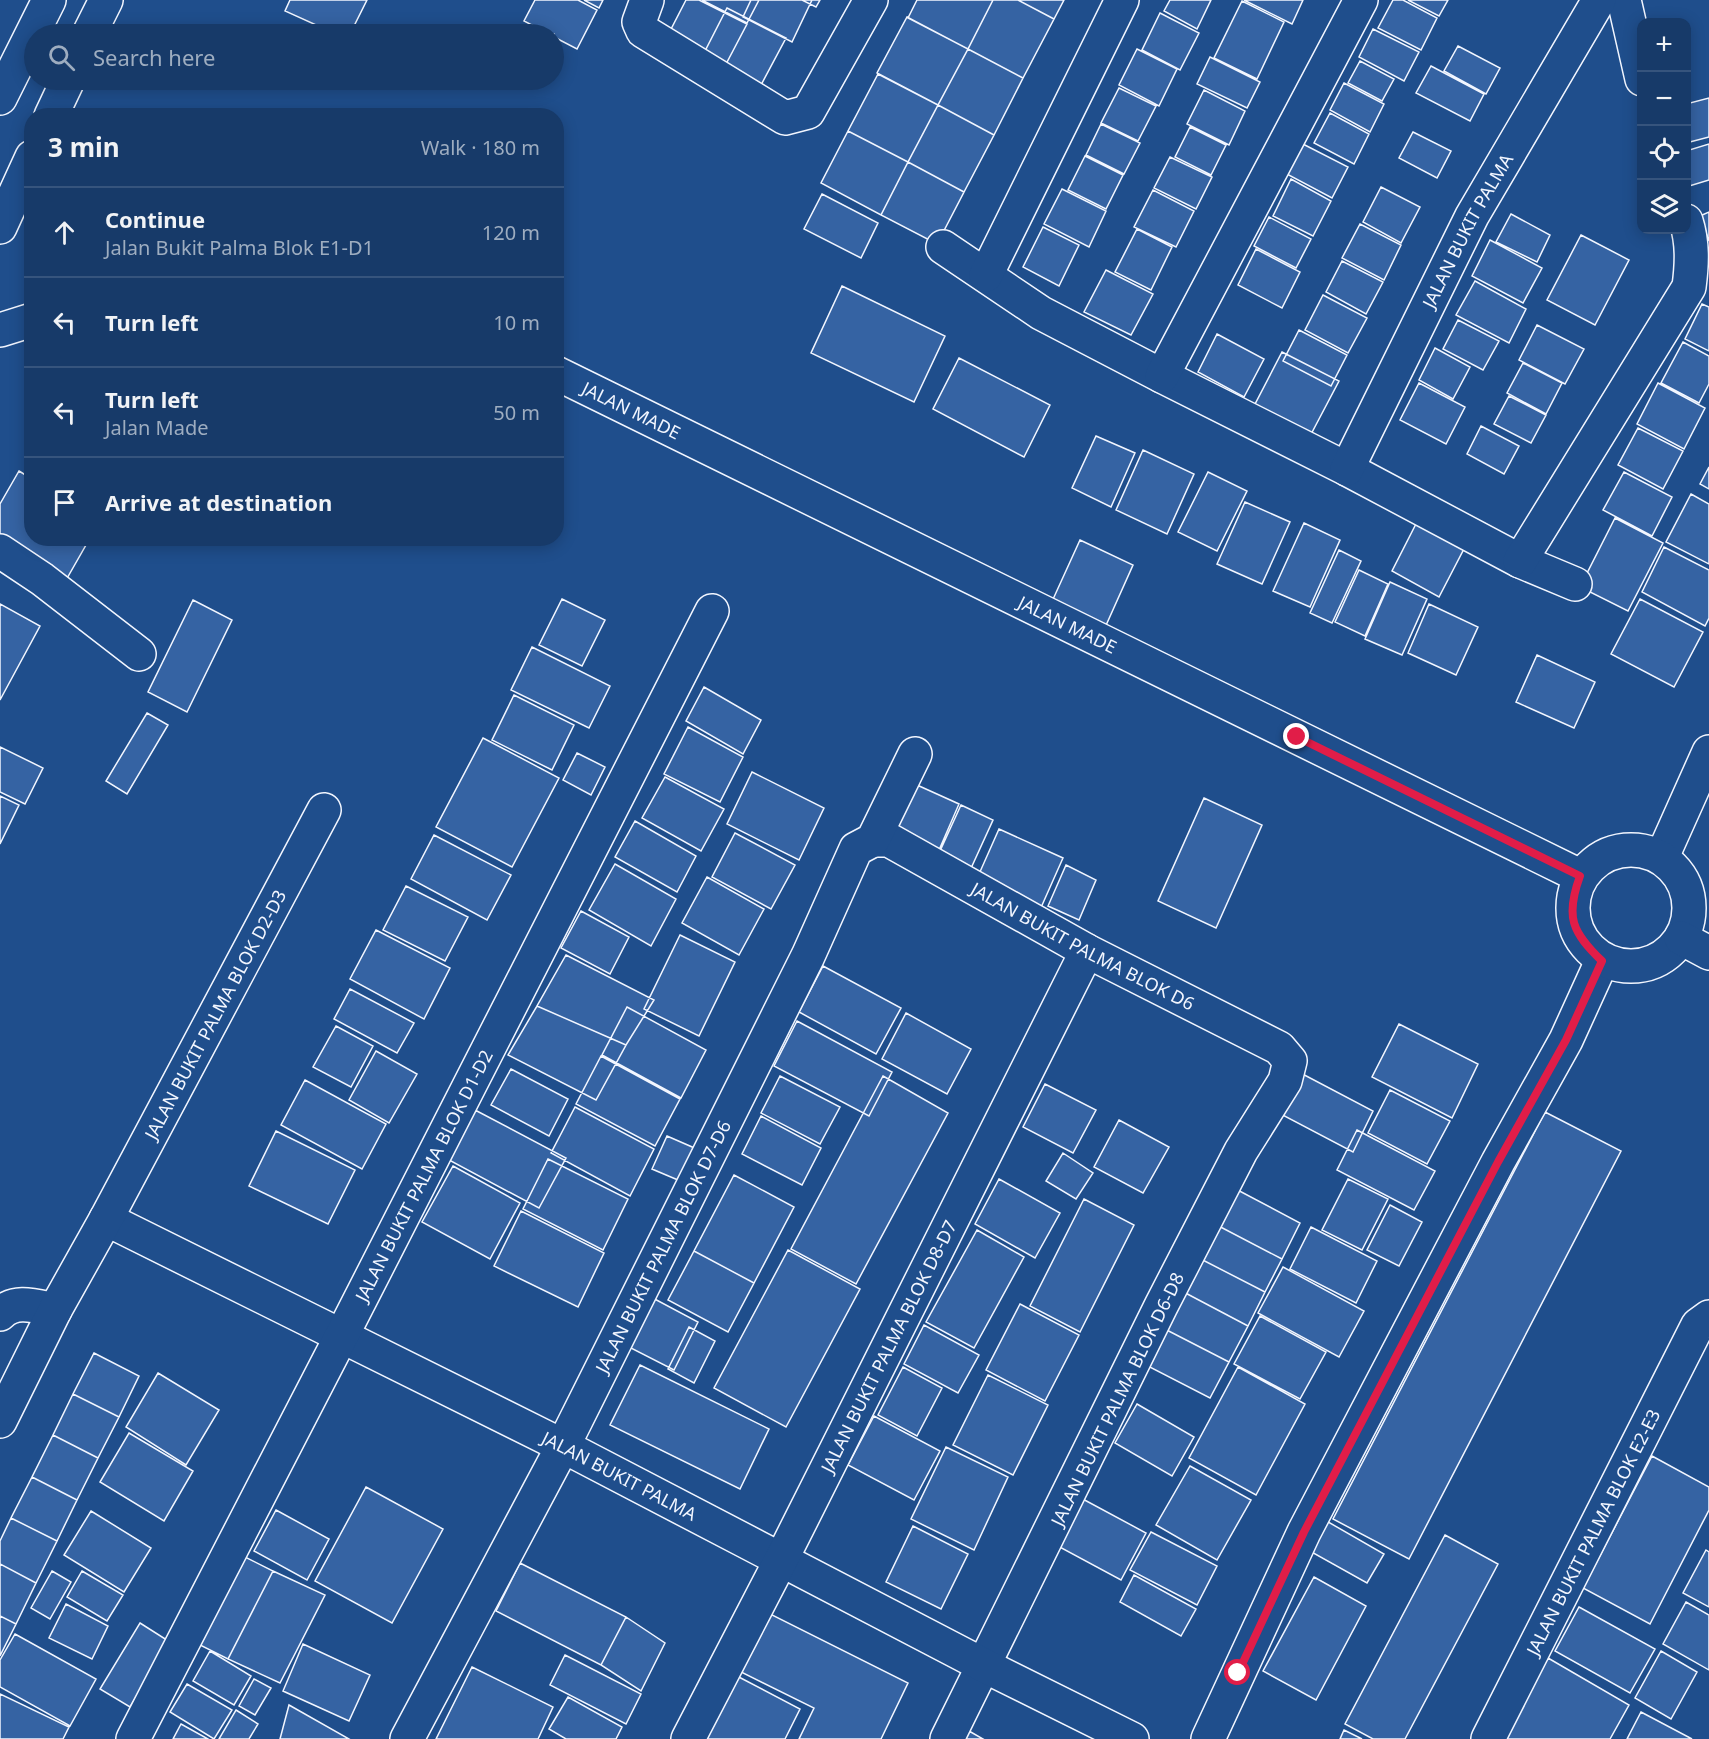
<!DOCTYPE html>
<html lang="en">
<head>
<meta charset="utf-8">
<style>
	:root { --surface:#173a69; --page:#244571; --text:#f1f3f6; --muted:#9eadc0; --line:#36547d }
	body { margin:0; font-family:"Noto Sans",sans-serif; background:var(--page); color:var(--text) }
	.controls { position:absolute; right:18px; top:18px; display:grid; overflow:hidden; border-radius:12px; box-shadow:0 3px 15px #0003 }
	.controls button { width:54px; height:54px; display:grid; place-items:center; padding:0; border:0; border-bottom:2px solid var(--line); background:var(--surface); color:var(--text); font:30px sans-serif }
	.stop { position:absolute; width:18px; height:18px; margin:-14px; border:4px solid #e11d48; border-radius:50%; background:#fff }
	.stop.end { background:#e11d48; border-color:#fff; box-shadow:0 2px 6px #0008 }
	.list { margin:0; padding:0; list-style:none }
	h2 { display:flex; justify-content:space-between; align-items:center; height:78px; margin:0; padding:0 24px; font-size:26px }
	h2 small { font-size:20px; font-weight:400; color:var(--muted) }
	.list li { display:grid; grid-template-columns:39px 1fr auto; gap:18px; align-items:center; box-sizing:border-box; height:90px; padding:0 24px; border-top:2px solid var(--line) }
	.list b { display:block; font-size:22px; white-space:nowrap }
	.list p { margin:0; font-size:20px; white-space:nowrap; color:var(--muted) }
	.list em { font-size:20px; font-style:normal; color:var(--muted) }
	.icon { flex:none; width:33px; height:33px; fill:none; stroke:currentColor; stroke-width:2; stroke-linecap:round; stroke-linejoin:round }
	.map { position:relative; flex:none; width:1709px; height:1739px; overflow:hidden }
	.search { position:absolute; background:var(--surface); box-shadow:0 3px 15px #0003; left:24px; top:24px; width:540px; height:66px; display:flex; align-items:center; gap:15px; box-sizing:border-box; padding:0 21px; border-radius:33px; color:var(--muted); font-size:22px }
	.panel { position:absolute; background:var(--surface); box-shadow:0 3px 15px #0003; left:24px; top:108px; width:540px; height:438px; border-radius:24px }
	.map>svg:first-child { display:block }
</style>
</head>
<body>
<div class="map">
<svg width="1709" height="1739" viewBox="0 0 1709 1739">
	<rect width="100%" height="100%" fill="#1f4e8c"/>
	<!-- building -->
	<path fill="#3563a3" stroke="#f2f6ff" stroke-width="1.5" d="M290,0H367L350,34H336L285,11Z
		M535,0H578L597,10L577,49L554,37V34H549L524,21Z
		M584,0H603L599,8Z
		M686,0H699L747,24L726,64L668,35Z
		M702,0H759L747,23Z
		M751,0H812L792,42L743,17Z
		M802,0H820L816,7Z
		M917,0H993L968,49L908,18Z
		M993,0H1018L1054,19L1023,78L968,49Z
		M1018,0H1064L1054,19Z
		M1170,0H1211L1197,29L1164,11Z
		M1244,0H1303L1292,24Z
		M1393,0H1403L1437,18L1421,50L1378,28Z
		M1408,0H1448L1439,16Z
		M1242,1L1284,22L1257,79L1214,58Z
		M727,8L786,38L761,85L703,55Z
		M1160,13L1199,33L1180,70L1142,50Z
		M907,17L968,49L938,105L877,73Z
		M1373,29L1419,52L1404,81L1359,57Z
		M1458,46L1500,68L1486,94L1444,71Z
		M968,49L1023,78L994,135L938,105Z
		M1137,49L1177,69L1159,106L1119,85Z
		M1210,57L1260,82L1247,108L1197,84Z
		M1360,61L1394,79L1382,101L1348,83Z
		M1431,66L1484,94L1470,121L1416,93Z
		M878,74L938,105L908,162L848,131Z
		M1344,83L1384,104L1370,132L1330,110Z
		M1119,88L1156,106L1138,141L1101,123Z
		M1204,90L1245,111L1229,145L1187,124Z
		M1709,98V137L1686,143V104Z
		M938,105L994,135L964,192L908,162Z
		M1330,113L1369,134L1354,164L1314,143Z
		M1101,124L1140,143L1124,174L1086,155Z
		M1190,127L1226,145L1211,175L1175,157Z
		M848,131L908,162L881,215L821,183Z
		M1413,132L1451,151L1437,178L1399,158Z
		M1299,142L1348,167L1332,198L1283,172Z
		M1709,144V180L1686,187V151Z
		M1085,156L1123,175L1106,209L1068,190Z
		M1170,157L1212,177L1196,209L1154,188Z
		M908,162L964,192L937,244L881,215Z
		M1291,179L1331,201L1313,236L1273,216Z
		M1381,187L1420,207L1401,243L1363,222Z
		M1062,189L1106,211L1089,247L1044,224Z
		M1153,190L1194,211L1176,247L1134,227Z
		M822,194L878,223L861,258L804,229Z
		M1709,212V241L1700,216Z
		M1511,214L1550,235L1537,262L1496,242Z
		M1269,217L1311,239L1296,268L1254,246Z
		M1360,224L1401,245L1384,280L1342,258Z
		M1043,227L1079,245L1059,286L1023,267Z
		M1137,229L1172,247L1151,290L1115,272Z
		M1581,235L1629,260L1595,325L1547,300Z
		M1490,240L1542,268L1523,303L1472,276Z
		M1256,249L1300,272L1282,308L1238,285Z
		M1342,261L1383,282L1366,314L1326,292Z
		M1106,270L1153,294L1131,335L1084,312Z
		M1475,281L1526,309L1509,343L1456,315Z
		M842,286L945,336L914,402L811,353Z
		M1323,295L1367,318L1348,353L1305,330Z
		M1702,304L1709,307V351L1685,339Z
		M1458,320L1499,341L1483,370L1443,349Z
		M1537,325L1584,349L1565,384L1519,360Z
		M1299,330L1347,355L1331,386L1283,361Z
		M1217,334L1264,359L1244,397L1198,372Z
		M1683,342L1709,356V384L1699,403L1661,383Z
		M1435,348L1470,367L1453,399L1419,380Z
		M1282,352L1339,381L1309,438L1253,408Z
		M959,358L1050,405L1024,457L933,409Z
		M1523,363L1562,383L1546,414L1507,393Z
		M1419,383L1465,407L1446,444L1400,420Z
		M1658,383L1705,408L1684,449L1637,424Z
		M1509,396L1546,415L1531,443L1494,424Z
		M1481,426L1519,446L1504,474L1467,454Z
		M1638,428L1683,451L1663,489L1618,465Z
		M1096,436L1135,453L1111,507L1072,488Z
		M1143,450L1194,474L1167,534L1116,510Z
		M1709,467V489L1700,484Z
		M19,471L32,479V538H90L66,580L0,542V504Z
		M1208,472L1247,491L1217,551L1178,532Z
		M1624,472L1672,497L1652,536L1603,510Z
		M1691,494L1709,504V564L1666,542Z
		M1245,502L1290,522L1262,584L1217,564Z
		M1419,518L1467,543L1439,597L1392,571Z
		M1615,518L1663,543L1628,611L1580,587Z
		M1304,523L1340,540L1310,607L1273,591Z
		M1080,540L1133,565L1103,632L1049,608Z
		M1664,547L1709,570V618L1705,626L1642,592Z
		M1339,550L1361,561L1332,623L1310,613Z
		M1359,570L1388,584L1365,636L1335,622Z
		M1390,582L1427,599L1402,655L1365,639Z
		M562,599L605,620L582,666L539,645Z
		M1640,599L1703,632L1674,687L1611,654Z
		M193,600L232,620L187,712L148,692Z
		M0,604L40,626L0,700Z
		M1429,604L1478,627L1456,675L1408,653Z
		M532,647L610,686L589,728L511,690Z
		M1537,655L1595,682L1574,728L1516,702Z
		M704,687L761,720L743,754L686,721Z
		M514,695L574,725L552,770L492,740Z
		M147,713L168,725L127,794L106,781Z
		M688,727L743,757L720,802L664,774Z
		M483,738L559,778L512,867L436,827Z
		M0,747L43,768L25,804L0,792Z
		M577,753L605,767L591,795L563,780Z
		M752,772L824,808L799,860L727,824Z
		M665,777L724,809L701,851L642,818Z
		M917,785L959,804L936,857L893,837Z
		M0,796L19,805L0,844Z
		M1204,798L1262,825L1216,928L1158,901Z
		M961,805L993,820L967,877L935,862Z
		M635,821L696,856L677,892L615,857Z
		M999,829L1063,858L1039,912L975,883Z
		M735,833L795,865L771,909L712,877Z
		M434,835L511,875L487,920L411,879Z
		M615,864L676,899L651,946L589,910Z
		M1066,865L1096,880L1079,920L1048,906Z
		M707,877L764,909L739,955L682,923Z
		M406,886L468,917L445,961L383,930Z
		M581,911L629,937L610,974L561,948Z
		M376,930L450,968L424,1019L350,979Z
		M680,935L735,962L699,1036L644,1009Z
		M566,955L654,1000L626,1045L537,1006Z
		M823,966L901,1008L876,1054L799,1012Z
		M350,989L414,1023L397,1053L334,1019Z
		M537,1006L626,1045L596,1100L508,1055Z
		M627,1007L706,1050L681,1098L602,1055Z
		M906,1013L971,1049L947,1094L882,1059Z
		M797,1021L892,1072L869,1116L774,1066Z
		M1399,1024L1478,1064L1452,1118L1372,1077Z
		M336,1026L373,1046L351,1087L313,1067Z
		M376,1051L417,1074L389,1123L349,1100Z
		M601,1056L680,1099L655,1146L576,1104Z
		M511,1069L568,1099L549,1136L491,1105Z
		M1293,1069L1373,1111L1353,1152L1273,1110Z
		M780,1076L840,1107L820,1144L761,1113Z
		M883,1076L948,1113L856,1284L791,1249Z
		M305,1080L386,1124L362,1169L281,1125Z
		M1045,1084L1096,1110L1073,1153L1023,1127Z
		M1390,1090L1450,1121L1427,1164L1368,1133Z
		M575,1107L654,1149L630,1196L551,1153Z
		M475,1110L566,1158L539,1208L449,1160Z
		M1545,1112L1621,1151L1409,1559L1333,1519Z
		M761,1116L821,1148L802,1185L742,1154Z
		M1119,1120L1169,1147L1143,1193L1094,1167Z
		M1357,1130L1435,1171L1414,1210L1337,1170Z
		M276,1131L355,1170L328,1224L249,1186Z
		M667,1136L699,1150L685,1183L652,1169Z
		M1063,1153L1093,1173L1076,1199L1046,1181Z
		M548,1159L628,1199L603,1250L523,1209Z
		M453,1166L520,1203L490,1259L422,1222Z
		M734,1175L794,1207L754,1283L694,1251Z
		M999,1179L1060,1213L1035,1258L975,1224Z
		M1348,1179L1388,1199L1362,1250L1322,1230Z
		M1230,1186L1300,1223L1282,1259L1211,1222Z
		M1084,1199L1134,1225L1080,1332L1030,1306Z
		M1390,1205L1422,1222L1399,1266L1367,1250Z
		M521,1211L604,1253L578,1307L494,1266Z
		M1211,1222L1282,1259L1265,1292L1193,1255Z
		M1311,1227L1377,1261L1356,1303L1290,1269Z
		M977,1230L1024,1257L974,1348L926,1322Z
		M788,1250L860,1289L786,1427L714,1388Z
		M694,1251L754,1283L728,1332L668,1300Z
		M1193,1255L1265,1292L1248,1326L1176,1288Z
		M1283,1267L1364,1311L1339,1357L1258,1313Z
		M1176,1288L1248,1326L1229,1362L1157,1325Z
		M649,1296L698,1322L674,1370L623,1344Z
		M1020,1304L1079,1335L1045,1401L986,1370Z
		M1260,1316L1326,1352L1300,1399L1234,1364Z
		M924,1325L979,1355L958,1393L904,1364Z
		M1157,1325L1229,1362L1210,1398L1138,1361Z
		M689,1327L715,1341L694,1383L668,1369Z
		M94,1353L139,1376L119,1417L73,1394Z
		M640,1365L769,1429L740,1489L610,1425Z
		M903,1367L942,1388L917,1436L878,1415Z
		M1238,1367L1305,1404L1256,1495L1189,1458Z
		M158,1373L219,1410L186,1465L126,1427Z
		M988,1375L1048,1405L1013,1475L953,1445Z
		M73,1394L119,1417L98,1458L53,1435Z
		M1137,1404L1194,1437L1172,1476L1115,1443Z
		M874,1416L940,1451L914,1500L848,1465Z
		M129,1433L193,1471L164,1521L100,1482Z
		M53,1435L98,1458L77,1500L32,1477Z
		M946,1447L1008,1477L974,1550L911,1519Z
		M1652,1456L1709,1487V1510L1650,1624L1583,1588Z
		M1190,1466L1251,1500L1217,1560L1156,1525Z
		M32,1477L77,1500L57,1541L11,1518Z
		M366,1487L443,1529L392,1623L315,1581Z
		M1079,1497L1146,1533L1121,1580L1054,1544Z
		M276,1510L329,1539L307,1580L254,1551Z
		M91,1511L151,1548L124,1592L64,1555Z
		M1316,1515L1384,1554L1367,1583L1299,1545Z
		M11,1518L57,1541L36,1583L0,1564V1541Z
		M913,1526L968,1554L941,1609L886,1582Z
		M1151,1532L1217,1566L1197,1605L1130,1570Z
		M1445,1535L1498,1564L1405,1739H1373L1345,1724Z
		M1706,1550L1709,1552V1607L1683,1593Z
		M235,1552L273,1571L228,1659L190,1640Z
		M520,1563L626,1617L601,1665L496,1611Z
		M0,1564L36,1583L16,1624L0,1616Z
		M52,1571L71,1582L50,1619L31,1608Z
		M82,1571L123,1595L107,1621L67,1597Z
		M273,1571L325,1595L280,1683L228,1659Z
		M1134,1575L1196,1609L1181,1636L1120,1602Z
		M1314,1577L1366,1606L1316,1700L1263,1671Z
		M1686,1602L1709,1615V1670L1663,1644Z
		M66,1604L108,1626L92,1659L49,1638Z
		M1579,1607L1655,1649L1630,1693L1555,1651Z
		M762,1610L908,1683L881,1739H799L814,1708L733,1668Z
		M0,1616L16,1624L0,1656Z
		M626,1617L665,1643L641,1691L601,1665Z
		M140,1623L170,1642L130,1707L100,1689Z
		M15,1634L96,1679L70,1726L0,1687V1660Z
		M303,1644L370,1675L349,1721L283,1691Z
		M210,1651L251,1676L234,1705L193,1681Z
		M1661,1651L1697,1672L1671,1719L1635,1698Z
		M565,1655L641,1694L626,1724L550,1685Z
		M1548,1658L1629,1705L1610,1739H1503Z
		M472,1667L553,1707L538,1739H436Z
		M735,1675L800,1709L785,1739H701Z
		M254,1679L271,1688L255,1715L239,1706Z
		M187,1684L232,1710L214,1739L170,1712Z
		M0,1694L69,1727L63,1739H0Z
		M568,1697L622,1727L616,1739H566L549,1729Z
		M289,1705L349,1739H280Z
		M236,1710L258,1724L249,1739H219Z
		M1641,1712L1692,1739H1627Z
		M181,1724L208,1739H173Z
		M1344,1730L1362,1739H1340Z
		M969,1731L983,1739H965Z"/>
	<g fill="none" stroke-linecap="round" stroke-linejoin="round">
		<defs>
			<g id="street">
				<path d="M647,0L639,22L643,31L785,118L808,112L871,0"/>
				<path d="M1624,0L1642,79"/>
				<path d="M89,34L106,0"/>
				<path d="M0,98L49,0"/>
				<path d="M51,116L68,80"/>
				<path d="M0,227L32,157"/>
				<path d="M943,247L1041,313L1162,376L1347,469L1520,561L1575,584"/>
				<path d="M986,275L1122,0"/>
				<path d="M1162,376L1361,0"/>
				<path id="s1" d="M1347,469L1472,216L1599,0"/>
				<path d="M0,551L42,579L139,654"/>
				<path d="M1520,561L1689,287C1692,264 1693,243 1686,221"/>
				<path id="s2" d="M873,840H889L1087,951L1279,1048L1290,1061L1285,1081L1241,1151L1161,1306L947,1739"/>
				<path d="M1662,857L1709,752"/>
				<path id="s3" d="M106,1219L563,1446L985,1666L1132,1739"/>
				<path d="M0,1314C15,1299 35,1306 55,1310"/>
				<path id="s4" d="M0,1421L55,1310L106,1219L324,810"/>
				<path id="s5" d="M133,1739L341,1337L712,611"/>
				<path id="s6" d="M407,1739L563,1446L808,956L856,849L873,840L915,754"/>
				<path id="s7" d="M688,1739L781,1560L1087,951"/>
				<path d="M1208,1739L1304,1532L1498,1162L1566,1040L1602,961"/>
				<path id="s8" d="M1488,1739L1698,1325L1709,1317"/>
			</g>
			<g id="secondary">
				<path d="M0,330L32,320"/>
				<path id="s9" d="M556,373L1580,876"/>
				<circle cx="1631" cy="908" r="58"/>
				<path d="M1681,938L1709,953"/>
			</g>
		</defs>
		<!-- street casing -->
		<use href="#street" stroke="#f2f6ff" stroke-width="36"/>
		<!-- secondary casing -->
		<use href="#secondary" stroke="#f2f6ff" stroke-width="36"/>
		<!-- street -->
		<use href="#street" stroke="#1f4e8c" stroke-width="33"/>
		<!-- secondary -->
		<use href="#secondary" stroke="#1f4e8c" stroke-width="33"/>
	</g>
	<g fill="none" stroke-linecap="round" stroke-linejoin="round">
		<!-- route -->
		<path stroke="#e11d48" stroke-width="8" d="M1238,1673L1304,1532L1498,1162L1566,1040L1602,961C1572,932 1565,917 1580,876L1297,737"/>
	</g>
	<g text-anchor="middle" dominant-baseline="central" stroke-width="4.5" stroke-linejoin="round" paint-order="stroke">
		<!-- street labels -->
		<g font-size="18" fill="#f2f6ff" stroke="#1f4e8c">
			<text stroke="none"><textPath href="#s1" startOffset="267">JALAN BUKIT PALMA</textPath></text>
			<text stroke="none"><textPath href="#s9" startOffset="84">JALAN MADE</textPath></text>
			<text stroke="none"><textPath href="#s9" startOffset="570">JALAN MADE</textPath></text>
			<text stroke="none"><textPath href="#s2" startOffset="237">JALAN BUKIT PALMA BLOK D6</textPath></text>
			<text stroke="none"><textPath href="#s4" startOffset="460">JALAN BUKIT PALMA BLOK D2-D3</textPath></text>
			<text stroke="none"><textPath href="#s5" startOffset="634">JALAN BUKIT PALMA BLOK D1-D2</textPath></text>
			<text stroke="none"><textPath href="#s6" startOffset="555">JALAN BUKIT PALMA BLOK D7-D6</textPath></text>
			<text stroke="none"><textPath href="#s7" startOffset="441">JALAN BUKIT PALMA BLOK D8-D7</textPath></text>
			<text transform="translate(1117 1399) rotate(-64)">JALAN BUKIT PALMA BLOK D6-D8</text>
			<text stroke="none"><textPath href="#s3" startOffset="574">JALAN BUKIT PALMA</textPath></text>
			<text stroke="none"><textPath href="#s8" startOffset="232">JALAN BUKIT PALMA BLOK E2-E3</textPath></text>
		</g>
	</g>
</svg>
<div class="controls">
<button>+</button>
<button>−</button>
<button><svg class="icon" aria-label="locate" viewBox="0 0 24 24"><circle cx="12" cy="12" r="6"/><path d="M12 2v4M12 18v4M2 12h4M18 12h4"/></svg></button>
<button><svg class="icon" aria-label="layers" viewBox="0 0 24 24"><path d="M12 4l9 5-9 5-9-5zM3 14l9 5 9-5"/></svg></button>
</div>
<div class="stop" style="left:1238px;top:1673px"></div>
<div class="stop end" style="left:1297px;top:737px"></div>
<div class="search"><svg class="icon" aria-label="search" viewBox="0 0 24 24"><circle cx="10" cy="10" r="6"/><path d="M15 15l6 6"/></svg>Search here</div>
<section class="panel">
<h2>3 min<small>Walk · 180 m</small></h2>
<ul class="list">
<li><svg class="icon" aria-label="ahead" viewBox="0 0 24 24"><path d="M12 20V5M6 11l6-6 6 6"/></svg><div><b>Continue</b><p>Jalan Bukit Palma Blok E1-D1</p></div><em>120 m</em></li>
<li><svg class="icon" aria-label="left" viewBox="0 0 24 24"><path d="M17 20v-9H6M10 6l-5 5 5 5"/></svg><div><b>Turn left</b></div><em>10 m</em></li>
<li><svg class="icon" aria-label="left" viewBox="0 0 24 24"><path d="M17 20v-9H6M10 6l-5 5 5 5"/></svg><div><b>Turn left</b><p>Jalan Made</p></div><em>50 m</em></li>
<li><svg class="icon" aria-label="arrive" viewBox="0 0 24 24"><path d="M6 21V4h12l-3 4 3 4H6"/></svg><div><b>Arrive at destination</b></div></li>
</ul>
</section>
</div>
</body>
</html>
